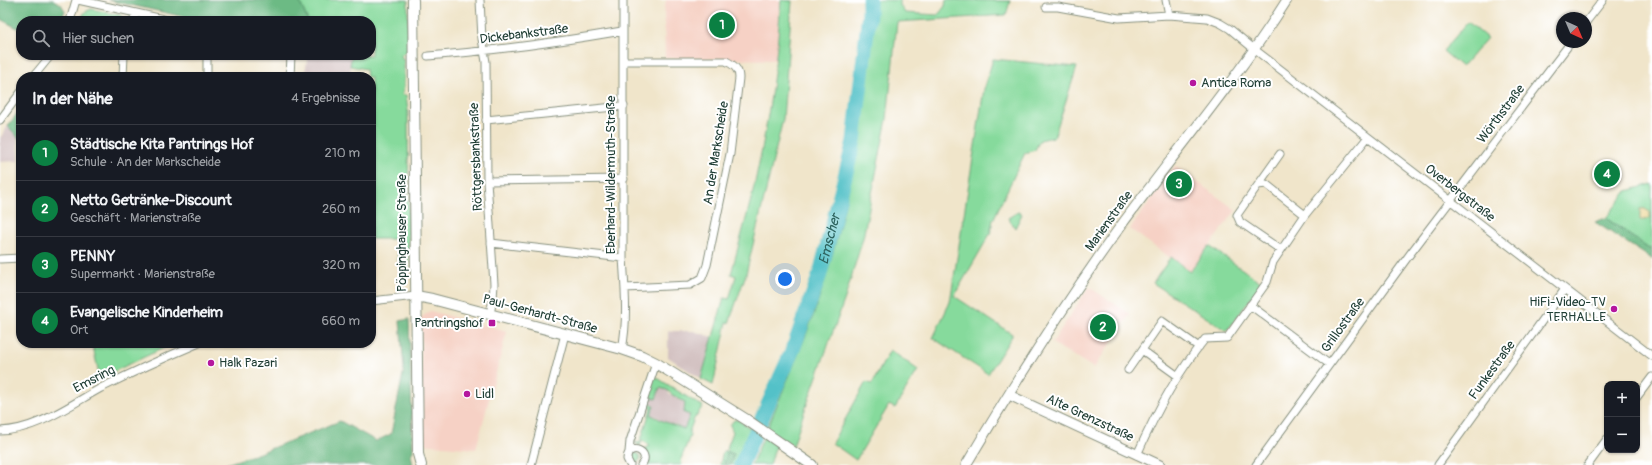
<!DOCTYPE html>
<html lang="de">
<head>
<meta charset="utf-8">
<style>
	:root { --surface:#171b24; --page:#20242c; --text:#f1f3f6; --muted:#9ea1a6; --line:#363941; --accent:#0b8043 }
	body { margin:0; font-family:Pangolin,sans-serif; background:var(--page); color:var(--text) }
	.controls { position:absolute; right:12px; bottom:12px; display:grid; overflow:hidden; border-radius:8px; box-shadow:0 1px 3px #0004 }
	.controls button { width:36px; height:36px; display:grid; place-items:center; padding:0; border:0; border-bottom:1px solid var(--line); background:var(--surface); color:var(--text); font:20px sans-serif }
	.compass { position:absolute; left:1556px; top:12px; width:36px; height:36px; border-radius:50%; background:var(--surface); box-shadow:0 1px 3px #0004; rotate:136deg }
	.you { position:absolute; left:785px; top:279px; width:14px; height:14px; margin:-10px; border:3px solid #fff; border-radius:50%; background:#1a73e8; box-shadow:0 0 0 6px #1a73e833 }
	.badge { display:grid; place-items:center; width:26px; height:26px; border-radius:50%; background:var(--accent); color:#fff; font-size:13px; font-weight:700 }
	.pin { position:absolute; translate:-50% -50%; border:2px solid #fff; box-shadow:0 1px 4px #0006 }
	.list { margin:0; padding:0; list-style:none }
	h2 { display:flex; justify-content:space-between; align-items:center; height:52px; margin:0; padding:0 16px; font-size:17px }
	h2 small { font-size:13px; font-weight:400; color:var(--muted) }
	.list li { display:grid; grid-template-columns:26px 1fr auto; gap:12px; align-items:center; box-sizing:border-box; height:56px; padding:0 16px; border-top:1px solid var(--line) }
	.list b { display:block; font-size:15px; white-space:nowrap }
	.list p { margin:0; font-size:13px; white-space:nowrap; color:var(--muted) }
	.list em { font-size:13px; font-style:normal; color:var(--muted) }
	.icon { flex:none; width:22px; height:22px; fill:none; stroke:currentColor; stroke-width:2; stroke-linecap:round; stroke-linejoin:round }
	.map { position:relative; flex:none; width:1652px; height:465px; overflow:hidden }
	.search { position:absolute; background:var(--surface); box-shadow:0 1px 3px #0004; left:16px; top:16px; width:360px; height:44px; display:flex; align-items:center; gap:10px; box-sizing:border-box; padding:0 14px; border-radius:16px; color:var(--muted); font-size:15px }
	.panel { position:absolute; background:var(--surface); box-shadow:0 1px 3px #0004; left:16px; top:72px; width:360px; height:276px; border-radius:16px }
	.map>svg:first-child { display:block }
</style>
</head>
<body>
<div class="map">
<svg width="1652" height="465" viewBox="0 0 1652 465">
	<rect width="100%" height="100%" fill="#fff"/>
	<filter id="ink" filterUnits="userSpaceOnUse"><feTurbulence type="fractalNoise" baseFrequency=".025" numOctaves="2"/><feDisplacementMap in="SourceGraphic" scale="8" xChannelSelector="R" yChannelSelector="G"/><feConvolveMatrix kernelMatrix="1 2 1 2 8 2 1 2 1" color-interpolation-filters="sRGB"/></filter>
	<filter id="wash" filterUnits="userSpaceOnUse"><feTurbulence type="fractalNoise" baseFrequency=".012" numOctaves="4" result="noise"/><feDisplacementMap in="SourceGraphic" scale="16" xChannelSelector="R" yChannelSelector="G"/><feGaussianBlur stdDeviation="0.9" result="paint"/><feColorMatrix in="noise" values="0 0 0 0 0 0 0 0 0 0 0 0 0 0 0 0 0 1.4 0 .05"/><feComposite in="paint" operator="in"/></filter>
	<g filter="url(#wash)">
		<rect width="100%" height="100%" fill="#f0e5ca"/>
		<!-- built -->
		<path fill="#f6d1c5" d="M666,0H781L776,60L665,58L664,13Z
			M1175,166L1236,210L1190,272L1130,229Z
			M1089,287L1130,314L1094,368L1052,343Z
			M430,311L507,331L476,449L422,444L421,316L422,317Z"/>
		<!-- industrial -->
		<path fill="#d1bfbf" d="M308,55H344L351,57L350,77H304Z
			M8,126L17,137L18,161L0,162V138Z
			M668,331H693L713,337L701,379L668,357Z
			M660,387L667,390L669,394L676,396L679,400L685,402L690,415L685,430L678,426L661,421L658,417L651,415L654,405L646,403L648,396L656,399Z"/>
		<!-- green -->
		<path fill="#86da9c" stroke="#528c68" d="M299,0H408V48L407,51L401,55L402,58L404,60V87L402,95H406L408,111L409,271L399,268L396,239H371V193H374L371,148V77H367L366,69L350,66L352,55H371V21H308Z
			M781,0L792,1L783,119L746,274L729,323L727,322L713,385L701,379L724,298L729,299L736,276L731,274C740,239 751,204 758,168C770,113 777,57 781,0Z
			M875,0H900V5L905,13L938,15L945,6L946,0L1010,1L1006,15L897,22L887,119L863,238L845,298L802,418L793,446L767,429C784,387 804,344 818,302C850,204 868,103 875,0Z
			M91,9L120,15L127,21L80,20L85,12Z
			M1468,22L1487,38L1462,67L1443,51Z
			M993,59L1077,67L1054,137L1040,140L1035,150L1025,153L993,220L990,234L954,296L1012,334V336L988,374L933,338L950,302L984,89Z
			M1652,184V248L1649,249L1606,218L1627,191Z
			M1018,212L1022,214L1015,228L1008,218Z
			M1209,246L1262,283L1227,331L1153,283L1171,257L1190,272Z
			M92,343H174L100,378Z
			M890,350L918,370L895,408L889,405L856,460L832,443L866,382L872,384Z
			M656,377L695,402L703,406L694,419L689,432L690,436L681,459L682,465H647L649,457L645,449L649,445L642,440L640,446L634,442L640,443L651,408L645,406L646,403L654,405L651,415C656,417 659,419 663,421C670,424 678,427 684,429L690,415L684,413L685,402C680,400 670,394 667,390L660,388L656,399L648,396L653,379Z
			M734,420H738L753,430L738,465H730L734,454L728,452L724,465H720L723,451H727L728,445L733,432L730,425Z
			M764,437L778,447L775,448L770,465H751Z
			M630 458a5 5 0 1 1 10 0a5 5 0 1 1-10 0Z"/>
		<!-- forest -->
		<path fill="#6cba84" stroke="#467c5c" d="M0,0H53L61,4L65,11L60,21H21V30L0,19Z
			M108,0H299L308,21H203Z
			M21,108V141L8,126Z
			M1606,218L1649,249L1652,248V259L1595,222Z
			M409,319L413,451L411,454L413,465H223L257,454L340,421L376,441L391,434L404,369L400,321Z
			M727,452L734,454L730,465H724Z"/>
		<!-- sand -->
		<path fill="#eeda9e" stroke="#868c69" d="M1643,208L1650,212V218L1645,220H1640V209Z"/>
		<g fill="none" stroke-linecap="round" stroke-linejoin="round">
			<!-- river -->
			<path stroke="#53c1c8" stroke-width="15" id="s1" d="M741,465L793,349L820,274L854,141L869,14V0"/>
		</g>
	</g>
	<g filter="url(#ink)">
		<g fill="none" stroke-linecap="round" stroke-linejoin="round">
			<defs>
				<path id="minor" d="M78,0L172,21
					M480,0L482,39L486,62L487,181L494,284L493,299L490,314
					M1166,0L1169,15
					M1046,7H1058L1119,18L1169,15L1207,18L1220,23L1230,29L1254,49L1652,356
					M70,21L76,0
					M133,21L136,13
					M1586,22L1603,0
					M207,55V77
					M428,56C494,51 558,42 622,31
					M623,61H726C734,65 739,69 739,78L730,154L707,265L702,278L690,285L625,288
					M33,77L51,55
					M123,77L124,55
					M290,77L291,55
					M0,120L21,92
					M486,120L624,106
					M487,181L624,179
					M1258,185L1280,154
					M491,243L623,258
					M1281,250L1240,222L1237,215L1258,185L1266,184L1305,215
					M0,259L21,258
					M371,301L416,296
					M1250,305L1329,364
					M622,349C628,320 625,288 623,258V0
					M1128,370L1142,350
					M1178,376L1142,350L1162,321L1199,347
					M1637,397L1652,377
					M0,431C37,430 70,405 101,388C133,372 166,357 199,343
					M629,452L630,441L656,363
					M1137,455C1155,414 1176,374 1205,339L1227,338L1267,282L1273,262L1305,215L1368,137
					M531,465L565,334
					M630,465L627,459C628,441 653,452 641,465
					M1256,465L1410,254L1571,42
					M1438,465L1565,289
					M1588,465L1607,439"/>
				<path id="tertiary" d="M1009,395L1160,465
					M966,465C1014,384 1065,303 1120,227C1176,151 1237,79 1287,0"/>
				<path id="secondary" d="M413,0L418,454L421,465
					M416,296L432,299L622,349L642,356L656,363L747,420L812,465"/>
			</defs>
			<!-- minor casing -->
			<use href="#minor" stroke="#88917f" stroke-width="9"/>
			<!-- tertiary casing -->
			<use href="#tertiary" stroke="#88917f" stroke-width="11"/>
			<!-- secondary casing -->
			<use href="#secondary" stroke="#88917f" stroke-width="12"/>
			<!-- minor -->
			<use href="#minor" stroke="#fff" stroke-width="7"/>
			<!-- tertiary -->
			<use href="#tertiary" stroke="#fff" stroke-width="9"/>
			<!-- secondary -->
			<use href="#secondary" stroke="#fff" stroke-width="10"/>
		</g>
	</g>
	<!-- markers -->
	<g fill="#b5179e" stroke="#fff" stroke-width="1.5">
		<circle cx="1193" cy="83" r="4"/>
		<circle cx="1614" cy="309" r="4"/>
		<rect x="488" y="319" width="8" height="8" rx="2"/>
		<circle cx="211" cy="363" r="4"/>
		<circle cx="467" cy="394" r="4"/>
	</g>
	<g text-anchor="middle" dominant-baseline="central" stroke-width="4" stroke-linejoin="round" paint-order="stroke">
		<!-- street labels -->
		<g font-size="13" fill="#1f3d34" stroke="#fff">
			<text transform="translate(524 34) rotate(-7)">Dickebankstraße</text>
			<text transform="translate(1501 114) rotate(-53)">Wörthstraße</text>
			<text transform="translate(716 153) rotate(-81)">An der Markscheide</text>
			<text transform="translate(476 157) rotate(-92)">Röttgersbankstraße</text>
			<text transform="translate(611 175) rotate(-90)">Eberhard-Wildermuth-Straße</text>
			<text transform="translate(1460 193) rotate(38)">Overbergstraße</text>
			<text transform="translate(1109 221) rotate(-54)">Marienstraße</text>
			<text transform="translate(402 233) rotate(-90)">Pöppinghauser Straße</text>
			<text transform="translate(540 314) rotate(15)">Paul-Gerhardt-Straße</text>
			<text transform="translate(1343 325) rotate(-54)">Grillostraße</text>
			<text transform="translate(1492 370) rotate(-54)">Funkestraße</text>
			<text transform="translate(94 379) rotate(-27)">Emsring</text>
			<text transform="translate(1090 418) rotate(25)">Alte Grenzstraße</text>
		</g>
		<!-- poi labels -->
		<g font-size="13" fill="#1f3d34" stroke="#fff" text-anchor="start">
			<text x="1201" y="83">Antica Roma</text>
			<text x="1606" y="302" text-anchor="end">HiFi-Video-TV<tspan x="1606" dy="15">TERHALLE</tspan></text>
			<text x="484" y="323" text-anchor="end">Pantringshof</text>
			<text x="219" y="363">Halk Pazari</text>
			<text x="475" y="394">Lidl</text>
		</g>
		<!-- water labels -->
		<g font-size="14" font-style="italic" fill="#2f6560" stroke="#fff">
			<text stroke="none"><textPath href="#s1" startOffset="243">Emscher</textPath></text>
		</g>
	</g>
</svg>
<div class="controls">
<button>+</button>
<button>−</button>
</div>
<svg class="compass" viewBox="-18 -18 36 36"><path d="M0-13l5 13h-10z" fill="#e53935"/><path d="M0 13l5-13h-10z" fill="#9ea1a6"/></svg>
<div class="you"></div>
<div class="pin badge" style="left:722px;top:25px">1</div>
<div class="pin badge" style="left:1103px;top:327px">2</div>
<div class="pin badge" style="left:1179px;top:184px">3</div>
<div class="pin badge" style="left:1607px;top:174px">4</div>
<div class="search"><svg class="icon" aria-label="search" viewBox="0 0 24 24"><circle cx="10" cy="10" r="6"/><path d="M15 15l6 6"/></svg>Hier suchen</div>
<section class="panel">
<h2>In der Nähe<small>4 Ergebnisse</small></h2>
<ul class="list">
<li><span class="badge">1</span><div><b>Städtische Kita Pantrings Hof</b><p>Schule · An der Markscheide</p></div><em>210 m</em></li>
<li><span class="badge">2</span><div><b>Netto Getränke-Discount</b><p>Geschäft · Marienstraße</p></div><em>260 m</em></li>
<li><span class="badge">3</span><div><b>PENNY</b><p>Supermarkt · Marienstraße</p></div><em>320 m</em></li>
<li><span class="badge">4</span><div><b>Evangelische Kinderheim</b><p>Ort</p></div><em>660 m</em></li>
</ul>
</section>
</div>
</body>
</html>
